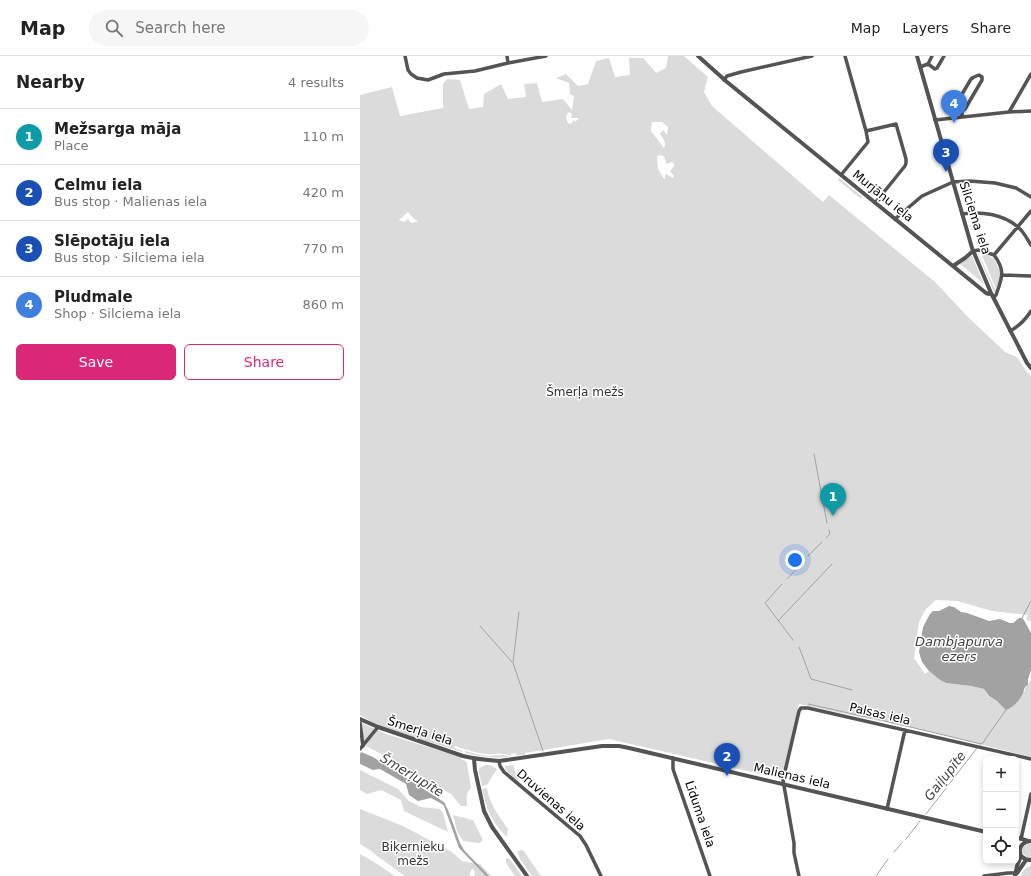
<!DOCTYPE html>
<html lang="en">
<head>
<meta charset="utf-8">
<style>
	:root { --surface:#fff; --page:#f6f6f6; --text:#222; --muted:#767676; --line:#e0e0e0; --accent:#db2777 }
	body { margin:0; font-family:"DejaVu Sans",sans-serif; background:var(--page); color:var(--text) }
	.controls { position:absolute; right:12px; bottom:12px; display:grid; overflow:hidden; border-radius:6px; box-shadow:0 2px 6px #0003 }
	.controls button { width:36px; height:36px; display:grid; place-items:center; padding:0; border:0; border-bottom:1px solid var(--line); background:var(--surface); color:var(--text); font:20px sans-serif }
	.you { position:absolute; left:435px; top:504px; width:14px; height:14px; margin:-10px; border:3px solid #fff; border-radius:50%; background:#1a73e8; box-shadow:0 0 0 6px #1a73e833 }
	.badge { display:grid; place-items:center; width:26px; height:26px; border-radius:50%; background:var(--accent); color:#fff; font-size:13px; font-weight:700 }
	.pin { position:absolute; translate:-50% -33px; filter:drop-shadow(0 1px 2px #0008) }
	.pin::after { content:''; position:absolute; top:21px; width:14px; height:12px; background:inherit; clip-path:polygon(0 0,100% 0,50% 100%) }
	.list { margin:0; padding:0; list-style:none }
	h2 { display:flex; justify-content:space-between; align-items:center; height:52px; margin:0; padding:0 16px; font-size:17px }
	h2 small { font-size:13px; font-weight:400; color:var(--muted) }
	.list li { display:grid; grid-template-columns:26px 1fr auto; gap:12px; align-items:center; box-sizing:border-box; height:56px; padding:0 16px; border-top:1px solid var(--line) }
	.list b { display:block; font-size:15px; white-space:nowrap }
	.list p { margin:0; font-size:13px; white-space:nowrap; color:var(--muted) }
	.list em { font-size:13px; font-style:normal; color:var(--muted) }
	.actions { display:flex; gap:8px; padding:12px 16px }
	.actions a { flex:1; padding:9px 0; border:1px solid var(--accent); border-radius:6px; text-align:center; font-size:14px; color:var(--accent) }
	.actions .main { background:var(--accent); color:#fff }
	.icon { flex:none; width:22px; height:22px; fill:none; stroke:currentColor; stroke-width:2; stroke-linecap:round; stroke-linejoin:round }
	.map { position:relative; flex:none; width:671px; height:820px; overflow:hidden }
	header { display:flex; align-items:center; gap:24px; box-sizing:border-box; height:56px; padding:0 20px; background:var(--surface); border-bottom:1px solid var(--line) }
	header strong { font-size:19px }
	nav { display:flex; gap:22px; margin-inline-start:auto; font-size:14px }
	.search { width:280px; height:36px; background:var(--page); display:flex; align-items:center; gap:10px; box-sizing:border-box; padding:0 14px; border-radius:22px; color:var(--muted); font-size:15px }
	main { display:flex }
	aside { flex:1; background:var(--surface) }
	.map>svg:first-child { display:block }
</style>
</head>
<body>
<header>
<strong>Map</strong>
<div class="search"><svg class="icon" aria-label="search" viewBox="0 0 24 24"><circle cx="10" cy="10" r="6"/><path d="M15 15l6 6"/></svg>Search here</div>
<nav><a>Map</a><a>Layers</a><a>Share</a></nav>
</header>
<main>
<aside>
<h2>Nearby<small>4 results</small></h2>
<ul class="list">
<li><span class="badge" style="background:#0f9aa8">1</span><div><b>Mežsarga māja</b><p>Place</p></div><em>110 m</em></li>
<li><span class="badge" style="background:#1a4fb4">2</span><div><b>Celmu iela</b><p>Bus stop · Malienas iela</p></div><em>420 m</em></li>
<li><span class="badge" style="background:#1a4fb4">3</span><div><b>Slēpotāju iela</b><p>Bus stop · Silciema iela</p></div><em>770 m</em></li>
<li><span class="badge" style="background:#3f7fe0">4</span><div><b>Pludmale</b><p>Shop · Silciema iela</p></div><em>860 m</em></li>
</ul>
<div class="actions"><a class="main">Save</a><a>Share</a></div>
</aside>
<div class="map">
<svg width="671" height="820" viewBox="0 0 671 820">
	<rect width="100%" height="100%" fill="#fff"/>
	<!-- green -->
	<path fill="#dbdbdb" fill-rule="evenodd" d="M308,0H324L348,21L344,36L352,50L463,146L469,139L575,226L607,260L645,296L657,301L667,316L671,320V565L666,564L668,559L632,555L597,545L576,544L565,554L559,566L554,602L565,618L569,615L580,624L586,627L611,630L624,633L628,640L637,645L643,650L665,635C664,632 665,630 668,629L671,623V701L576,677L439,648L423,723L249,683L165,697V699H156V697L151,698V700C141,696 136,699 126,698C115,697 105,693 95,690L94,692L103,695L102,696L18,670L0,659V39L32,31L40,60L83,52V28L87,23L100,24L109,53L123,51L124,38L141,28L148,43L166,41L164,28L177,27L182,46L203,43L212,54L214,40L210,38L209,27L196,22L206,18L218,30L228,28L236,5L249,2L255,21L270,19L269,2H283L296,17L306,12ZM209,56L212,58L211,62H219L215,66L214,64L211,68L210,67L209,68C206,64 205,59 209,56ZM292,66H302L308,71L307,79L303,74L300,78C303,83 307,86 304,92L291,75ZM300,99L304,100L306,107L308,108L311,106L314,107V110L310,115L314,120L313,122L306,118L305,119V123H304L298,113L297,100ZM48,156L54,163L58,165L53,167L50,166L48,162L47,164L44,166L39,164Z
		M479,122L501,140L502,141L501,143L478,124Z
		M617,196L618,197L636,235L635,237L634,236Z
		M621,197L629,200L634,203L641,218L640,223L636,233Z
		M611,200H612L624,228L600,208Z
		M0,666L26,678L101,701V703L105,705L107,707L111,732C105,738 107,743 107,750H101L91,738L29,702L0,687Z
		M105,695C113,697 120,699 128,700C135,700 141,698 148,700V701C133,703 119,700 105,697Z
		M125,709H130L137,713L127,729L122,730L119,716V712Z
		M153,709L158,723L157,725L145,713V710Z
		M0,714L38,733L49,745L61,751L80,753L83,757L88,776L44,755L41,744L21,734L7,738L0,734Z
		M127,732C129,748 139,760 148,773L147,781C131,765 127,754 122,733Z
		M0,753L43,770L92,796L102,805L120,808L131,820H114L115,816L113,813L111,814L110,819L109,820H45L13,797V796L0,788Z
		M93,759L113,764L123,784L119,787L103,785L97,775Z
		M668,788H671V802L666,801L662,796L663,791Z
		M163,794L181,820H172L160,803L157,795Z
		M0,798L14,806L35,820H0Z
		M148,802H149L162,820H155L146,807V803Z
		M671,810V820H661C663,814 665,812 671,810Z"/>
	<!-- water -->
	<path fill="#a2a2a2" d="M589,550L594,551L601,556L607,557L629,565L640,563L650,567H653L659,562H662L664,564L671,577V614L668,623V629C663,631 665,633 663,637C660,644 653,652 646,654L637,645L629,640L624,633L620,632L611,630L586,627L580,624L569,615L562,606L559,596L563,571L570,558L573,555H579Z
		M1,696L13,701L84,746L88,754L94,770L100,787L104,794L129,820H126L99,792L84,750L82,748L71,742L58,745L49,739L46,728L20,713L13,714L0,708V698Z"/>
	<g fill="none" stroke-linecap="round" stroke-linejoin="round">
		<!-- stream -->
		<path stroke="#a2a2a2" stroke-width="1" d="M454,398L467,467
			M466,482L470,478L469,474
			M448,500L462,486
			M427,523L445,504
			M422,528L405,547L433,584
			M159,556L153,607L183,695
			M662,562L671,545
			M418,565L472,508
			M120,570L152,606
			M439,591L444,604L451,623L492,634
			M448,648L511,662
			M513,662L621,688
			M620,688L623,687L626,682L646,654
			M566,758L617,692
			M546,783L560,765
			M534,796L542,787
			M516,820L528,803"/>
		<!-- minor -->
		<path stroke="#545454" stroke-width="3.5" d="M45,0L48,14L51,18L57,22L68,24L84,18L115,15L148,7L186,0
			M147,0L148,7
			M568,8L575,13L577,12L584,0
			M560,11L568,8L572,0
			M364,24L367,20L381,16L452,0
			M602,55L605,53L622,24V21L619,19L614,21L611,23L595,50L597,54L602,55V61
			M649,56L671,18
			M575,64L649,56L671,55
			M506,75L536,68L546,103V107L545,110L515,147
			M481,119L508,86L506,75L485,0
			M602,158C621,155 643,158 658,171C664,176 667,183 671,189
			M535,163L562,140L593,126L610,125L635,127L656,132L671,141
			M613,195L619,194L634,199C646,215 642,222 636,239L634,241
			M634,199L671,155
			M643,219L671,220
			M650,275C659,270 666,263 671,255
			M0,667L3,690
			M0,693L18,671
			M313,702V713L350,820
			M139,705L140,710L144,716L220,780L226,789L241,820
			M527,753L545,674
			M661,783L671,738
			M439,820L434,797V787L423,724L439,655L441,652H448L671,703
			M624,820L648,817H656"/>
		<!-- tertiary -->
		<path stroke="#545454" stroke-width="4" d="M338,0L367,26L626,237L629,238L631,237
			M557,0L612,192L631,237L667,307L671,312
			M593,210L605,202L613,195
			M0,663L18,671L103,700C115,703 126,704 139,705L242,690H259L269,692L626,776
			M114,703L115,714L124,755L132,771L167,820
			M656,781L668,785
			M671,785C656,786 656,804 671,804
			M657,817L666,804
			M655,820L657,810L661,800"/>
	</g>
	<g text-anchor="middle" dominant-baseline="central" stroke-width="3" stroke-linejoin="round" paint-order="stroke">
		<!-- street labels -->
		<g font-size="12" fill="#000" stroke="#fff">
			<text transform="translate(523 140) rotate(39)">Murjāņu iela</text>
			<text transform="translate(615 162) rotate(72)">Silciema iela</text>
			<text transform="translate(520 658) rotate(13)">Palsas iela</text>
			<text transform="translate(60 675) rotate(18)">Šmerļa iela</text>
			<text transform="translate(432 720) rotate(13)">Malienas iela</text>
			<text transform="translate(191 744) rotate(41)">Druvienas iela</text>
			<text transform="translate(340 758) rotate(71)">Līduma iela</text>
		</g>
		<!-- park labels -->
		<g font-size="12" fill="#323232" stroke="#fff">
			<text x="225" y="336">Šmerļa mežs</text>
			<text x="53" y="791">Biķernieku<tspan x="53" dy="14">mežs</tspan></text>
		</g>
		<!-- water labels -->
		<g font-size="13" font-style="italic" fill="#434343" stroke="#fff">
			<text x="599" y="585">Dambjapurva<tspan x="599" dy="15">ezers</tspan></text>
			<text transform="translate(52 719) rotate(31)">Šmerļupīte</text>
			<text transform="translate(585 720) rotate(-52)">Gaiļupīte</text>
		</g>
	</g>
</svg>
<div class="controls">
<button>+</button>
<button>−</button>
<button><svg class="icon" aria-label="locate" viewBox="0 0 24 24"><circle cx="12" cy="12" r="6"/><path d="M12 2v4M12 18v4M2 12h4M18 12h4"/></svg></button>
</div>
<div class="you"></div>
<div class="pin badge" style="left:473px;top:460px;background:#0f9aa8">1</div>
<div class="pin badge" style="left:367px;top:720px;background:#1a4fb4">2</div>
<div class="pin badge" style="left:586px;top:116px;background:#1a4fb4">3</div>
<div class="pin badge" style="left:594px;top:67px;background:#3f7fe0">4</div>
</div>
</main>
</body>
</html>
